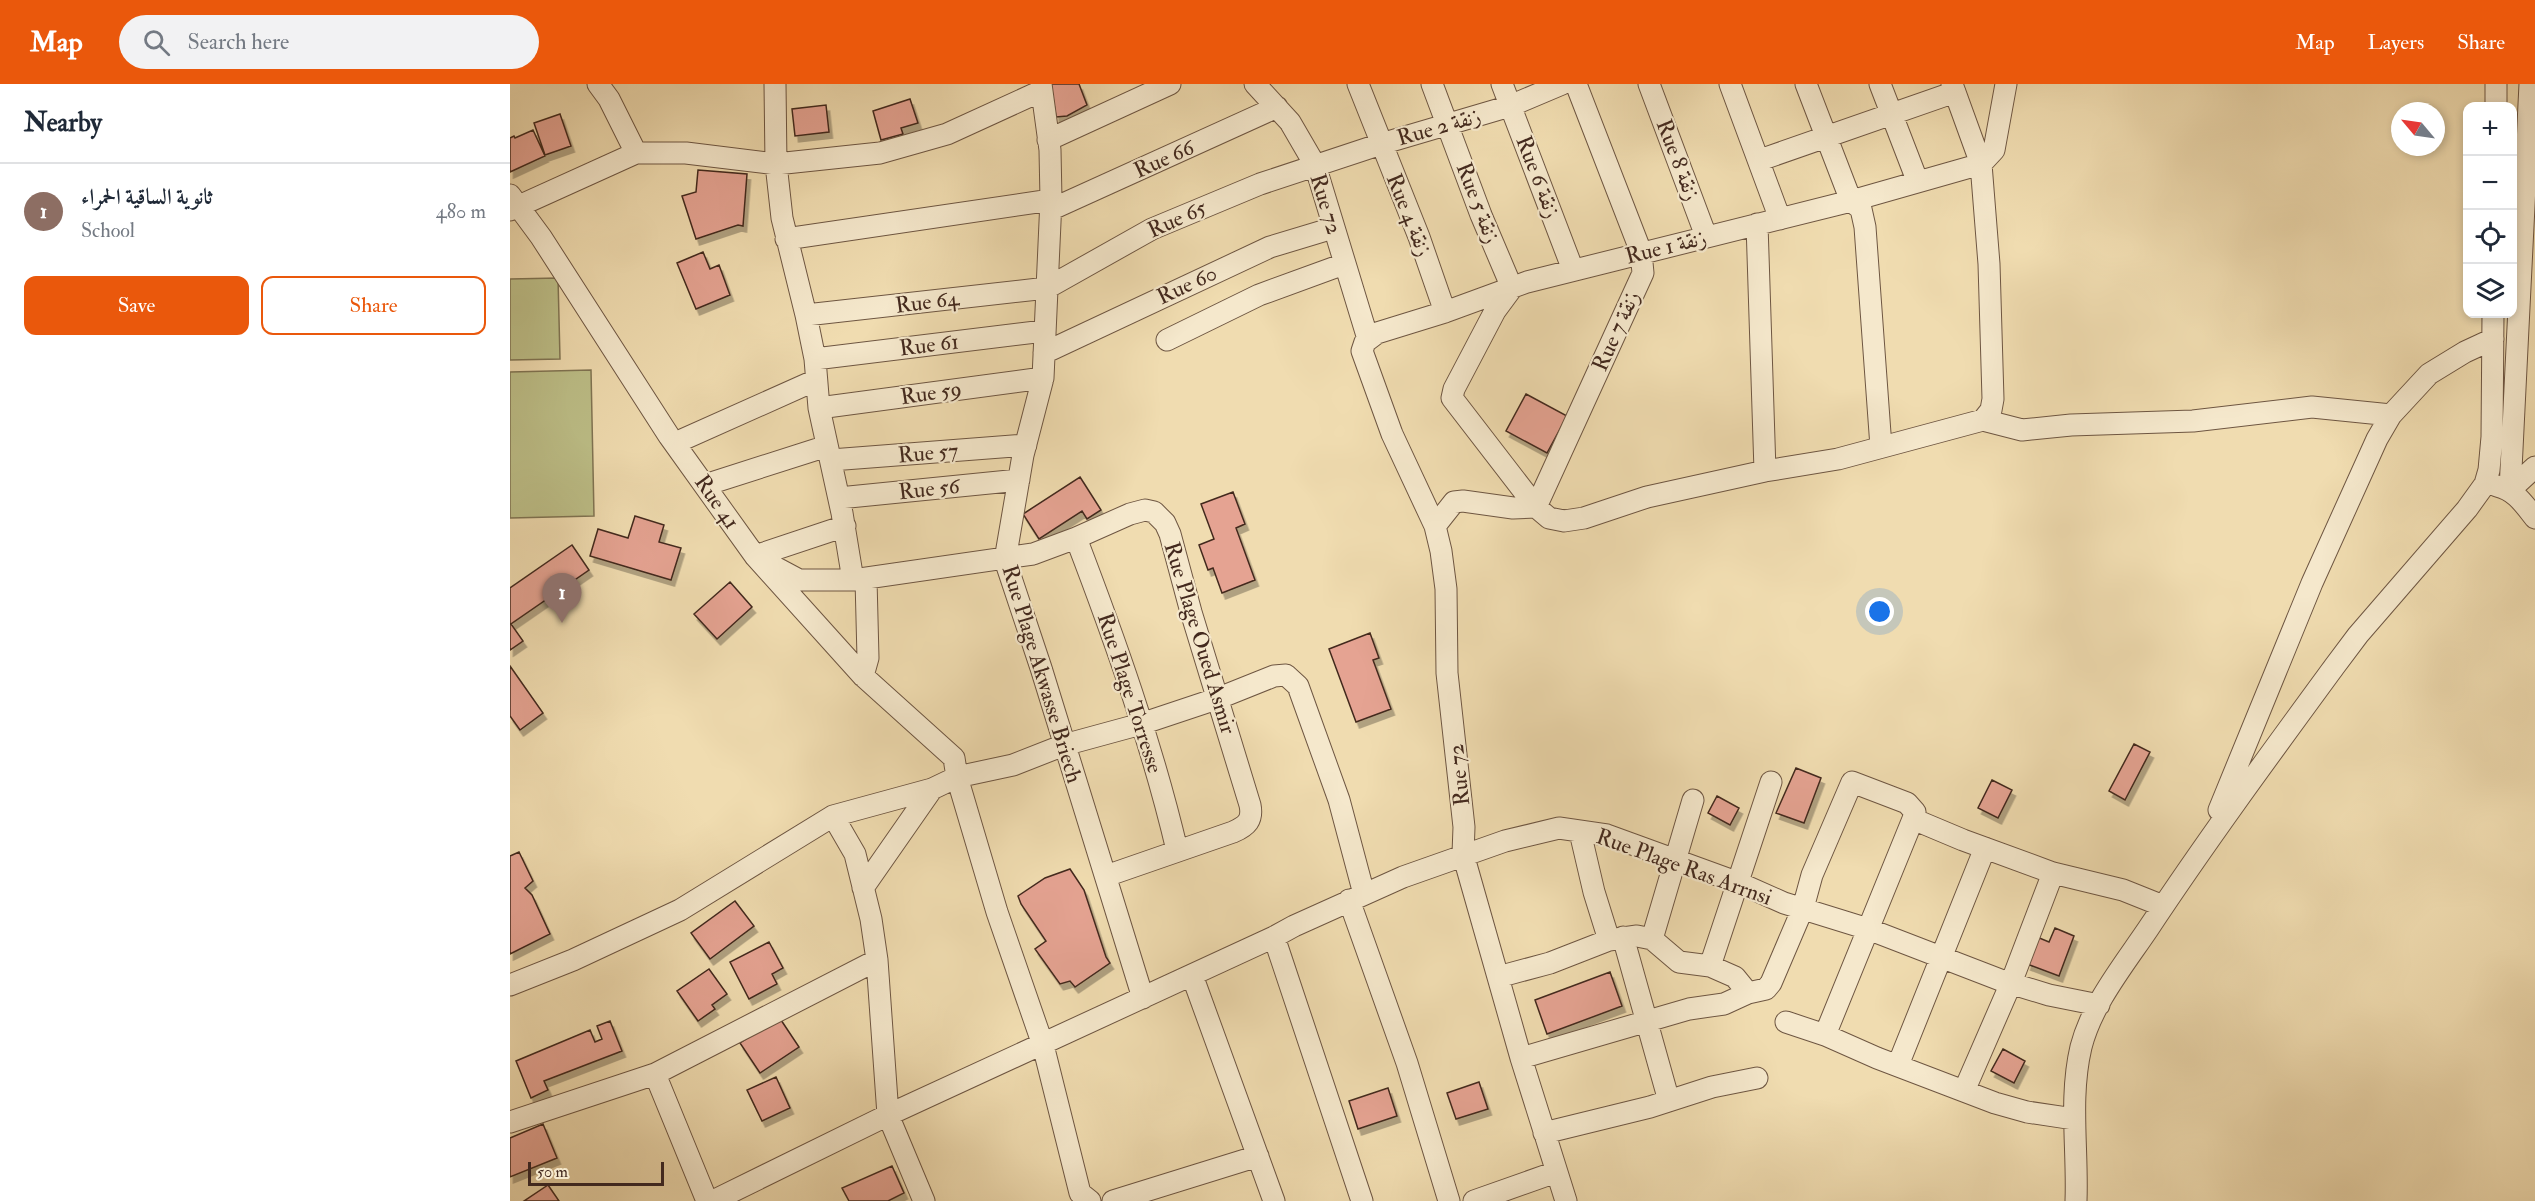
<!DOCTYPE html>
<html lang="en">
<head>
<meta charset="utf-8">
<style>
	:root { --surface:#fff; --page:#f2f2f3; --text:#1f2937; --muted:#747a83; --line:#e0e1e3; --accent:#ea580c }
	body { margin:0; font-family:"IM FELL Double Pica",Amiri,serif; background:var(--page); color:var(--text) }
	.controls { position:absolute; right:18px; top:18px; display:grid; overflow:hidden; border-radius:12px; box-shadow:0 3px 9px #0003 }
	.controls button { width:54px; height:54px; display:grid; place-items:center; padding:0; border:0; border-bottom:2px solid var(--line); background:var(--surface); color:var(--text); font:30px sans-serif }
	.compass { position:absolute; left:1881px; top:18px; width:54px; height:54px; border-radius:50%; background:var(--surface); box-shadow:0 3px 9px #0003; rotate:299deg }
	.scale { position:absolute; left:18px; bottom:15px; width:136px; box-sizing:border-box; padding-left:6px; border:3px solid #43291e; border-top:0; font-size:16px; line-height:21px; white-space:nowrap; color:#43291e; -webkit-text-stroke:4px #f5e8cc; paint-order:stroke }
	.you { position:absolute; left:1370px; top:528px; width:21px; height:21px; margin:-15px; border:4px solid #fff; border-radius:50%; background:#1a73e8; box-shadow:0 0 0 9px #1a73e833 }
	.badge { display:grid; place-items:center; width:39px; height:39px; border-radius:50%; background:var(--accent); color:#fff; font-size:20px; font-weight:700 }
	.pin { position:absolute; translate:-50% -50px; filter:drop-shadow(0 2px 3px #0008) }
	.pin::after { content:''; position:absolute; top:32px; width:21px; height:18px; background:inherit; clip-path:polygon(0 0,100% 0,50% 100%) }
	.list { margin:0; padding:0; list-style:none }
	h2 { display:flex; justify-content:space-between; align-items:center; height:78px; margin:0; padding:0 24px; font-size:26px }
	h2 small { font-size:20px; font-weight:400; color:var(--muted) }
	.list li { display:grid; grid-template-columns:39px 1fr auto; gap:18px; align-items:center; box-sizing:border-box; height:96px; padding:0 24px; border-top:2px solid var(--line) }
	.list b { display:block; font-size:22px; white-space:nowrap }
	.list p { margin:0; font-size:20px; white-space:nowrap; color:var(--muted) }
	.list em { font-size:20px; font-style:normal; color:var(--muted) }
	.actions { display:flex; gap:12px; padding:18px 24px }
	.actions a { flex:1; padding:14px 0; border:2px solid var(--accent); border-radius:12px; text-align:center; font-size:21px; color:var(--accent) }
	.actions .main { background:var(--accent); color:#fff }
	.icon { flex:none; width:33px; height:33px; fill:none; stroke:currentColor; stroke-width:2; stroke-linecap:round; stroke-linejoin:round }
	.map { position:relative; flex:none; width:2025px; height:1117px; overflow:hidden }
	header { display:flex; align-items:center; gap:36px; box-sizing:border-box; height:84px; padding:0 30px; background:var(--accent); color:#fff }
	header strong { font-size:28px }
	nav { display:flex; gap:33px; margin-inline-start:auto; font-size:21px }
	.search { width:420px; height:54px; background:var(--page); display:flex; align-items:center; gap:15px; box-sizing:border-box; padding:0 21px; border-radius:33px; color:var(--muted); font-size:22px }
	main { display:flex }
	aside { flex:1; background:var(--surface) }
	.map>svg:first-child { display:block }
</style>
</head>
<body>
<header>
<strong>Map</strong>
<div class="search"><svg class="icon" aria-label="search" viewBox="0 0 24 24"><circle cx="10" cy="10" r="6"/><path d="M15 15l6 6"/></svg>Search here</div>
<nav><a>Map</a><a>Layers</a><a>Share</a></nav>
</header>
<main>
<aside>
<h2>Nearby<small></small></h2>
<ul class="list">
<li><span class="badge" style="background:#8d6e63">1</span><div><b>ثانوية الساقية الحمراء</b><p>School</p></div><em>480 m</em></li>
</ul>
<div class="actions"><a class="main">Save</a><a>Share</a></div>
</aside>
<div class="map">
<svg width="2025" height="1117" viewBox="0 0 2025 1117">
	<defs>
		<filter id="shadow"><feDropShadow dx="3.5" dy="6" stdDeviation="0" flood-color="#0004"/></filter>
	</defs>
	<rect width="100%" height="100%" fill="#f0dcb0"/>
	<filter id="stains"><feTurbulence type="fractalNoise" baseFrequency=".00333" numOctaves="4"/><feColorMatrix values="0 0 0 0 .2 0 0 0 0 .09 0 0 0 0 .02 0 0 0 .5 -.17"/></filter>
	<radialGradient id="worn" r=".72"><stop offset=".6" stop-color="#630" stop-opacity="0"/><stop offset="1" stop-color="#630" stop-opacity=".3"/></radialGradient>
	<!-- green -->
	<path fill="#bdbf88" stroke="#807453" stroke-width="1.5" d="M48,194L50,275L0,276V195Z
		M81,286L84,432L0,434V288Z"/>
	<!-- building -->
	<path fill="#e5a392" stroke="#43291e" stroke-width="1.5" filter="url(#shadow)" d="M541,0H569L577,21L557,32L546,33Z
		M400,15L408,39L391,44L393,50L371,56L363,27Z
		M316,21L319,48L285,52L282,25Z
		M50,30L61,62L35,71L24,39Z
		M23,46L35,72L0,88V54L4,52L5,54Z
		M188,86L237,90L233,142L228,141L186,155L172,112L186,108Z
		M193,168L200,185L209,181L220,211L186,225L167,179Z
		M1016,310L1057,332L1037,369L996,347Z
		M570,393L591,426L577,435L572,427L529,455L513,430Z
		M723,408L735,440L726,444L745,496L712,509L703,484L698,486L689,461L704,455L691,420Z
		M125,432L154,441L149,458L171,464L161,496L80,472L88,445L118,454Z
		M62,461L79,486L1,540L13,557L0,566V504Z
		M220,498L242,523L207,555L184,530Z
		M860,549L869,574L863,576L881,625L846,638L819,565Z
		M0,582L33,629L10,646L0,632Z
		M1624,660L1640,668L1615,716L1599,707Z
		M1286,684L1311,694L1294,739L1266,729Z
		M1482,696L1502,706L1488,734L1468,724Z
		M1207,712L1229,724L1220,741L1198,729Z
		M9,768L23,797L15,804L22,811L40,850L0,870V772Z
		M560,785L574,806L596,873L600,879L565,903L560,897L550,900L525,865L536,857L511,820L508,812L535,794Z
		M225,817L244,842L200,875L181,849Z
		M1545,844L1564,852L1549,892L1517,880L1527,853L1539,858Z
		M259,858L273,884L262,890L267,900L239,915L220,878Z
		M199,885L217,910L202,921L205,925L188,937L167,907Z
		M1100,888L1112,922L1037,950L1025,916Z
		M269,933L289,963L250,989L230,959Z
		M100,937L112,967L34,997L38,1006L21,1014L6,977L80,946L85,958L92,955L87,942Z
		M1493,965L1515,977L1504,999L1481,987Z
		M266,993L280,1024L252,1037L237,1006Z
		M969,998L978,1025L946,1035L937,1009Z
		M878,1004L887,1032L848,1045L839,1017Z
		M33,1040L47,1074L0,1093V1054Z
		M382,1082L394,1109L378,1117H339L332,1104Z
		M38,1101L49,1117H14Z"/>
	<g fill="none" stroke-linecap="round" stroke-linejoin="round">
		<defs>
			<path id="street" d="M88,0L99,15L126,69
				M265,0L266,80L272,134L296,231L305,275L309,324L332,429L343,496
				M531,0L540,66L541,116L533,294L513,371L495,476L531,584L633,914
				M745,0L780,38L805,81L858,255
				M848,0L909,153L935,228
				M922,0L971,131L1002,204
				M992,0L1063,186
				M1139,0L1196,152
				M1220,0L1270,135
				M1296,0L1341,117L1351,125L1355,143L1371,363
				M1370,0L1407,96
				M1986,22V0
				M538,56L660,0
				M1250,76L1445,8
				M1471,80L1484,66L1496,0
				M0,111L31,153L159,352L245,472L353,592L444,674L447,693L487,828L533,961L570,1109L580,1117
				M0,126L126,69H176L266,80L370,69L437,50L531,7
				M540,126L767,23
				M1247,140L1255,387L1328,375L1473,336L1481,326L1483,315L1479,180L1471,80L1442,0
				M276,155L541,116
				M1002,204L985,227L944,305L942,314L1026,423L1039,434L1054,437L1074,434L1137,413L1255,387
				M296,231L537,204L642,145L750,100L871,60L1000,22L1052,0
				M657,256L749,211L834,180
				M534,269L760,163L823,144
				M305,275L534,247
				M309,324L533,294
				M1473,336L1512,346L1561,341L1683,337L1802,323L1881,331
				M165,359L306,296
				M321,376L516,361
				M195,401L317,362
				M1987,402C2005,406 2014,420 2025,434
				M2000,406L2020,0
				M2000,406L2025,383
				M329,414L509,396
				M925,442L944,418L953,417L1003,424L1026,423L1133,189L1131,168L1066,0
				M566,454C605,556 642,660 667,766
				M245,472L335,442
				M259,480L289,496H343L523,470L566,454L620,430L635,426L644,428L655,439L660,450L681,528L740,721C743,736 737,742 723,748L596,792
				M353,592L358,574L356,495
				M1709,726L1802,499L1867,355L1881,331L1919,290L1955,268L1983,255
				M323,732L345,770L361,835L367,876L378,1031L414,1117
				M1070,748L1084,808L1099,856
				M353,804L422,705
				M839,816L897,979L939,1117
				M764,853L852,1117
				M1113,853L1159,1017
				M1142,855L1183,716
				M1200,882L1261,698
				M682,891L764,1117
				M988,893L1040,879L1099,856L1127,852L1142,855L1169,878L1200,882L1225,893L1238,909L1256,905L1261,899L1293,824L1302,791L1342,698L1397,719L1405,728L1403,735L1453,756L1543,789L1613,806L1653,822
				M0,901L63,876L170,826L323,732L422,705L447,693L503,681L554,661L631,640L709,614L764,592L776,591L788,602L829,716L854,810
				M1276,938L1315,951L1367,974L1485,1019L1517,1028L1564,1035
				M1315,951L1403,735
				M1011,974L1179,925L1214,920L1238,909
				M1388,981L1475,764
				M145,990L197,1117
				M1454,1007L1501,899L1543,789
				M0,1038L145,990L367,876
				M1034,1049L1140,1023L1202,1003L1247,994
				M203,1117L378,1031L764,853L784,842L893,793L995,757L1049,744L1097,751L1229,799L1274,819L1358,845L1493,897L1539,911L1589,921
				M603,1117L748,1072
				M964,1117L1046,1088
				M1056,1117L1011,974L953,770L954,743L937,589L936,505L931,467L925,442L882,350L852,267L855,258L867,249L935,228L1017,198L1341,117L1471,80
				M1566,1117C1568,1066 1559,1014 1571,963C1582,920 1613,882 1638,845C1697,756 1761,669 1824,583L1848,551L1957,425L1975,400L1979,386L1982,353L1983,230"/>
		</defs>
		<!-- street casing -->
		<use href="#street" stroke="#6e5642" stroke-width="23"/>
		<!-- street -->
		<use href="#street" stroke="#f5e8cc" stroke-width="21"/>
	</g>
	<g text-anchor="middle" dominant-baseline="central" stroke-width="4.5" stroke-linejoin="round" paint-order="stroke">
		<!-- street labels -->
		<g font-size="22" fill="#43291e" stroke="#f5e8cc">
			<text transform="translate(929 43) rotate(-16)">Rue 2 زنقة</text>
			<text transform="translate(654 75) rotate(-24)">Rue 66</text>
			<text transform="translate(1168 76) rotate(69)">Rue 8 زنقة</text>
			<text transform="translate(1028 93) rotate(69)">Rue 6 زنقة</text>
			<text transform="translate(968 119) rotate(69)">Rue 5 زنقة</text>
			<text transform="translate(816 120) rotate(73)">Rue 72</text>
			<text transform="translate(899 131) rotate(68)">Rue 4 زنقة</text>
			<text transform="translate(667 135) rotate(-24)">Rue 65</text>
			<text transform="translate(1156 163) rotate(-14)">Rue 1 زنقة</text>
			<text transform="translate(677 201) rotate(-25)">Rue 60</text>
			<text transform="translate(417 218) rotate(-7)">Rue 64</text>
			<text transform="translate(1106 247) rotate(-66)">Rue 7 زنقة</text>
			<text transform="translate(419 261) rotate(-7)">Rue 61</text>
			<text transform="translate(421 309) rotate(-8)">Rue 59</text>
			<text transform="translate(418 369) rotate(-5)">Rue 57</text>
			<text transform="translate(419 405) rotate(-6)">Rue 56</text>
			<text transform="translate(207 418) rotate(55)">Rue 41</text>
			<text transform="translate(690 554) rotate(73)">Rue Plage Oued Asmir</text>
			<text transform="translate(532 590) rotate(73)">Rue Plage Akwasse Briech</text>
			<text transform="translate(620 609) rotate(72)">Rue Plage Torresse</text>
			<text transform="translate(949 691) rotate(-96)">Rue 72</text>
			<text transform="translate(1174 783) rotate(20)">Rue Plage Ras Arrnsi</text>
		</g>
	</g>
	<rect width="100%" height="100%" filter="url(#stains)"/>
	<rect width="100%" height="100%" fill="url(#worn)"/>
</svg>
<div class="controls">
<button>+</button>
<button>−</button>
<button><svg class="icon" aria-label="locate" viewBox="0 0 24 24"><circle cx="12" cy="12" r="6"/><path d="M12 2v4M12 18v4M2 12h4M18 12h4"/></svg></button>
<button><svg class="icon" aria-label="layers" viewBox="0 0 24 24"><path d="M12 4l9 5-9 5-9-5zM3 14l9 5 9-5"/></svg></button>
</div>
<svg class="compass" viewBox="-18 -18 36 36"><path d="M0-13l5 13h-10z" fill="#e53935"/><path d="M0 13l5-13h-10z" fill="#747a83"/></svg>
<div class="scale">50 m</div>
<div class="you"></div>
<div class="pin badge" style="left:52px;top:539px;background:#8d6e63">1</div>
</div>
</main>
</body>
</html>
